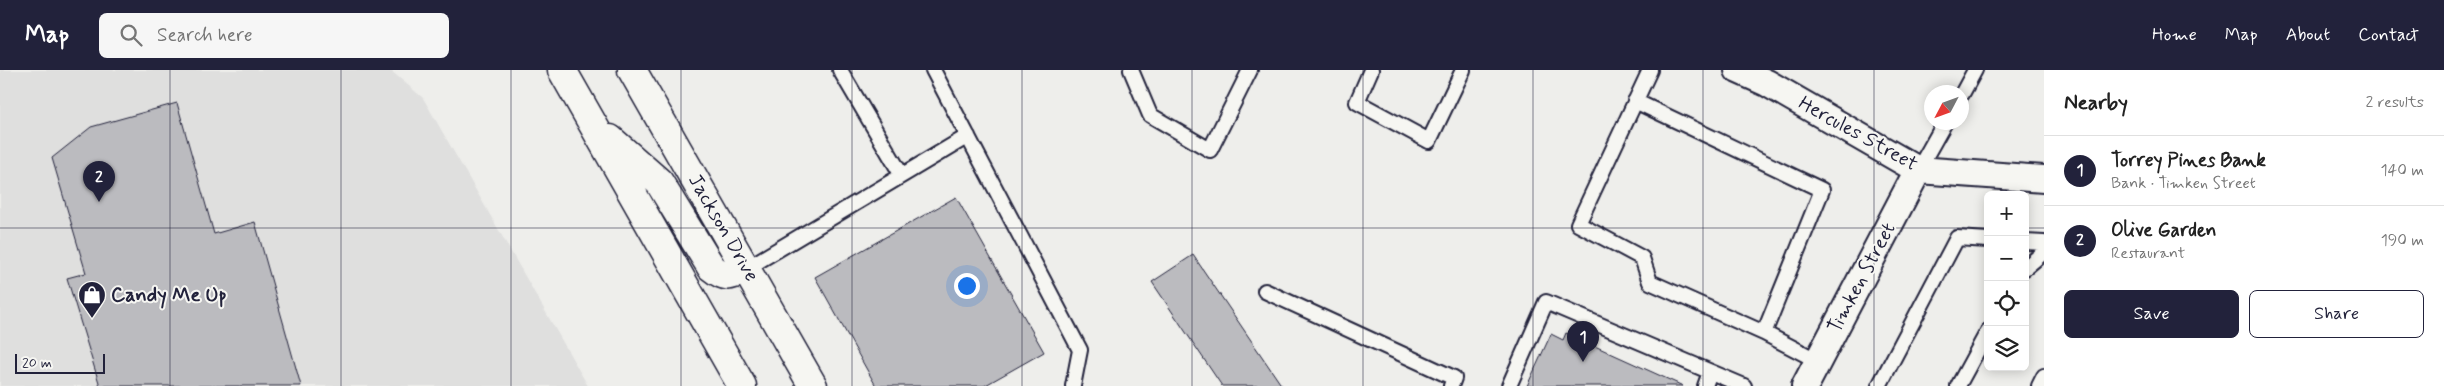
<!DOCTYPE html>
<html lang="en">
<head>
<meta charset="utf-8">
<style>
	:root { --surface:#fff; --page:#f6f6f6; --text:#222; --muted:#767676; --line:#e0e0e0; --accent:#22223b }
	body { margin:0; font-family:Mynerve,sans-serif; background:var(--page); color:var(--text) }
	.controls { position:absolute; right:15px; bottom:15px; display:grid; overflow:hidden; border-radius:8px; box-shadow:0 2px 12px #0003 }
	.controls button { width:45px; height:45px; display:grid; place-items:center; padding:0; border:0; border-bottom:1px solid var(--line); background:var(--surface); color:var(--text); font:25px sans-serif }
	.compass { position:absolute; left:1924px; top:15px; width:45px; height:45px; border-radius:50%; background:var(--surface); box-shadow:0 2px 12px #0003; rotate:229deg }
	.scale { position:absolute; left:15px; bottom:12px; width:90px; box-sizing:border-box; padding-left:5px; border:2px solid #22223b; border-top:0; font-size:14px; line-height:18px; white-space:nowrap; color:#22223b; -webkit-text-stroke:4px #f6f6f2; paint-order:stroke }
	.you { position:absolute; left:966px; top:215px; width:18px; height:18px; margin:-12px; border:4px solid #fff; border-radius:50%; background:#1a73e8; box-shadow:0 0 0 8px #1a73e833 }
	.badge { display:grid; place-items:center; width:32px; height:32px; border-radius:50%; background:var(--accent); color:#fff; font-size:16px; font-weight:700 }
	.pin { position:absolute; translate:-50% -41px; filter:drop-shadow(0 1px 2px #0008) }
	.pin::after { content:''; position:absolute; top:26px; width:18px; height:15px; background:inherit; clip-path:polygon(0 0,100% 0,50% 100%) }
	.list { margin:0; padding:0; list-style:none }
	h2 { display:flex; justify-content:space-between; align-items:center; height:65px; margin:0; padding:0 20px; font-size:21px }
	h2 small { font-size:16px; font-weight:400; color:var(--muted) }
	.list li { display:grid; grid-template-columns:32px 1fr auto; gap:15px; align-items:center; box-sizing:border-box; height:70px; padding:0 20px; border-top:1px solid var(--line) }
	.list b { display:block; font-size:19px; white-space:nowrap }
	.list p { margin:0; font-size:16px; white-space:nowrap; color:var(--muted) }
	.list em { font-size:16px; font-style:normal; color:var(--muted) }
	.actions { display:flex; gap:10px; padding:15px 20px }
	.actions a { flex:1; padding:11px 0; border:1px solid var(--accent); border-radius:8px; text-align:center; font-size:18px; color:var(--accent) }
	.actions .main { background:var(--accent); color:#fff }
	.icon { flex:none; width:28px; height:28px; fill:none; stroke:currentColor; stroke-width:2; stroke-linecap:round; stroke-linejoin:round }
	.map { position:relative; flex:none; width:2044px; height:316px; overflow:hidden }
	header { display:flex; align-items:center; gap:30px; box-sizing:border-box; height:70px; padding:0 25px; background:var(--accent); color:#fff }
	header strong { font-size:24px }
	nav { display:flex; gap:28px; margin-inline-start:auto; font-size:18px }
	.search { width:350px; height:45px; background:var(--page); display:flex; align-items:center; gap:12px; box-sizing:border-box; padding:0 18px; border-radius:8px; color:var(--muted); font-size:19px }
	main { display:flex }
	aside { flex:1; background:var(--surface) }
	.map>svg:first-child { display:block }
</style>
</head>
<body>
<header>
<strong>Map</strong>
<div class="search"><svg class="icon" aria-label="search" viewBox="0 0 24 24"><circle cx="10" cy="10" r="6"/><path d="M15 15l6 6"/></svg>Search here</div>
<nav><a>Home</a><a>Map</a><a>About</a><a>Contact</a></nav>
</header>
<main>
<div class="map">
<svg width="2044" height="316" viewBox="0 0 2044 316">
	<rect width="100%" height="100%" fill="#eeeeeb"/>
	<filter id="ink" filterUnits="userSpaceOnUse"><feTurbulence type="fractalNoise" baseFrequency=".02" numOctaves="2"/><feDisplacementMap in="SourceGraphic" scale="10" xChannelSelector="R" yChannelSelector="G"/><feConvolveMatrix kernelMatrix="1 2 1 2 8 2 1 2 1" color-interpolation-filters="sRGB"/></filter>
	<g filter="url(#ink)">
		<!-- built -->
		<path fill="#dfdfde" d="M0,0H390L423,28L588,316H0Z"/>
		<!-- building -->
		<path fill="#bbbbbf" stroke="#22223b" d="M177,33L214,164L255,152L301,316H100L67,208L86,203L52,88L91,57Z
			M956,127L1044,282L984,316H876L815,207Z
			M1193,185L1282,316H1222L1152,212Z
			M1566,263L1683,316H1527L1551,264L1563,270Z"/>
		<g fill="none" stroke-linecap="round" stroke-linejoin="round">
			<defs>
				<path id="lane" d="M840,0L901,104
					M933,0L1080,280L1073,316
					M1131,0L1150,45L1210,80L1250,0
					M1371,0L1357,32L1429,71L1463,0
					M1962,24L1975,0
					M1635,31L1822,120L1764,263L1650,212L1642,188L1578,154L1650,0
					M1918,100L1945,52
					M2025,172L2044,173
					M747,198L968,66
					M2025,198L2044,182
					M1265,221L1454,308L1451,316
					M1764,263L1818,291
					M1509,316L1546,232L1744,316
					M1705,316L1710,302
					M1879,316L1957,168L1988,170
					M1958,316L1988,261
					M2039,316L2044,306"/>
				<path id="street" d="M1738,0L1767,13L1918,100L2044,109
					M1805,316L1918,100"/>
				<path id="primary" d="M562,0L742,316
					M632,0L813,316
					M610,69L659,112L711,197C727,210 730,206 747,198"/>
			</defs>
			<!-- lane casing -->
			<use href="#lane" stroke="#22223b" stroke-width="18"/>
			<!-- street casing -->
			<use href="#street" stroke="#22223b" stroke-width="30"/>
			<!-- primary casing -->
			<use href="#primary" stroke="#22223b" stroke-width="31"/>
			<!-- lane -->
			<use href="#lane" stroke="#f6f6f2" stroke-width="14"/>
			<!-- street -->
			<use href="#street" stroke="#f6f6f2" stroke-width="26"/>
			<!-- primary -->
			<use href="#primary" stroke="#f6f6f2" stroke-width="28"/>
		</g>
	</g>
	<!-- grid -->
	<path fill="none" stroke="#22223b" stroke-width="1" stroke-opacity="0.55" d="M170,0V316M341,0V316M511,0V316M681,0V316M852,0V316M1022,0V316M1192,0V316M1363,0V316M1533,0V316M1703,0V316M1874,0V316M0,158H1988M2025,158H2044"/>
	<!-- icons -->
	<defs>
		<symbol id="shop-pin" viewBox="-11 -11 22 30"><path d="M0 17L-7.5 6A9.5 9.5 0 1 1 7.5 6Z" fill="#22223b" stroke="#f6f6f2"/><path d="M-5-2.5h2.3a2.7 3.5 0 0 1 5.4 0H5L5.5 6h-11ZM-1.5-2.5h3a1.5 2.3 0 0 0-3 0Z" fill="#fff"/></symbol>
	</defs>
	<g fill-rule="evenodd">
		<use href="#shop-pin" x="76" y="209" width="32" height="43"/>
	</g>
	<g text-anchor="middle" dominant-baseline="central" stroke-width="4" stroke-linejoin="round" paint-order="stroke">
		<!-- street labels -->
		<g font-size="20" fill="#22223b" stroke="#f6f6f2">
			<text transform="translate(1858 64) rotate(29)">Hercules Street</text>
			<text transform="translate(723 158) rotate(60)">Jackson Drive</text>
			<text transform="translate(1862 208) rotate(-62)">Timken Street</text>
		</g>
		<!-- poi labels -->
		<g font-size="20" font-weight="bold" fill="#22223b" stroke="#f6f6f2" text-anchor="start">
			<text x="111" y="225">Candy Me Up</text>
		</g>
	</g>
</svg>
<div class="controls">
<button>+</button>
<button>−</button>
<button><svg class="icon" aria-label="locate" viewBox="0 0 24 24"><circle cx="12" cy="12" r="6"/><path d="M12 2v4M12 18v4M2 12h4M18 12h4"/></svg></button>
<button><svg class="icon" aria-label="layers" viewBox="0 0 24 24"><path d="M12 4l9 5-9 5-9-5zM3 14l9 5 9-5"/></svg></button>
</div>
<svg class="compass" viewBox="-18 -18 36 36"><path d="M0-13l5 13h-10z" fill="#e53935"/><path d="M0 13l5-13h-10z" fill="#767676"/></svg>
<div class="scale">20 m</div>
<div class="you"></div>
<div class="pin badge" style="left:1583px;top:292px">1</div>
<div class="pin badge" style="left:99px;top:132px">2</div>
</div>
<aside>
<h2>Nearby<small>2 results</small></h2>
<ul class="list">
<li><span class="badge">1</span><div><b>Torrey Pines Bank</b><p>Bank · Timken Street</p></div><em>140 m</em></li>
<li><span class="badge">2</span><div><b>Olive Garden</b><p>Restaurant</p></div><em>190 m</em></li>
</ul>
<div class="actions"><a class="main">Save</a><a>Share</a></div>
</aside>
</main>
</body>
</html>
